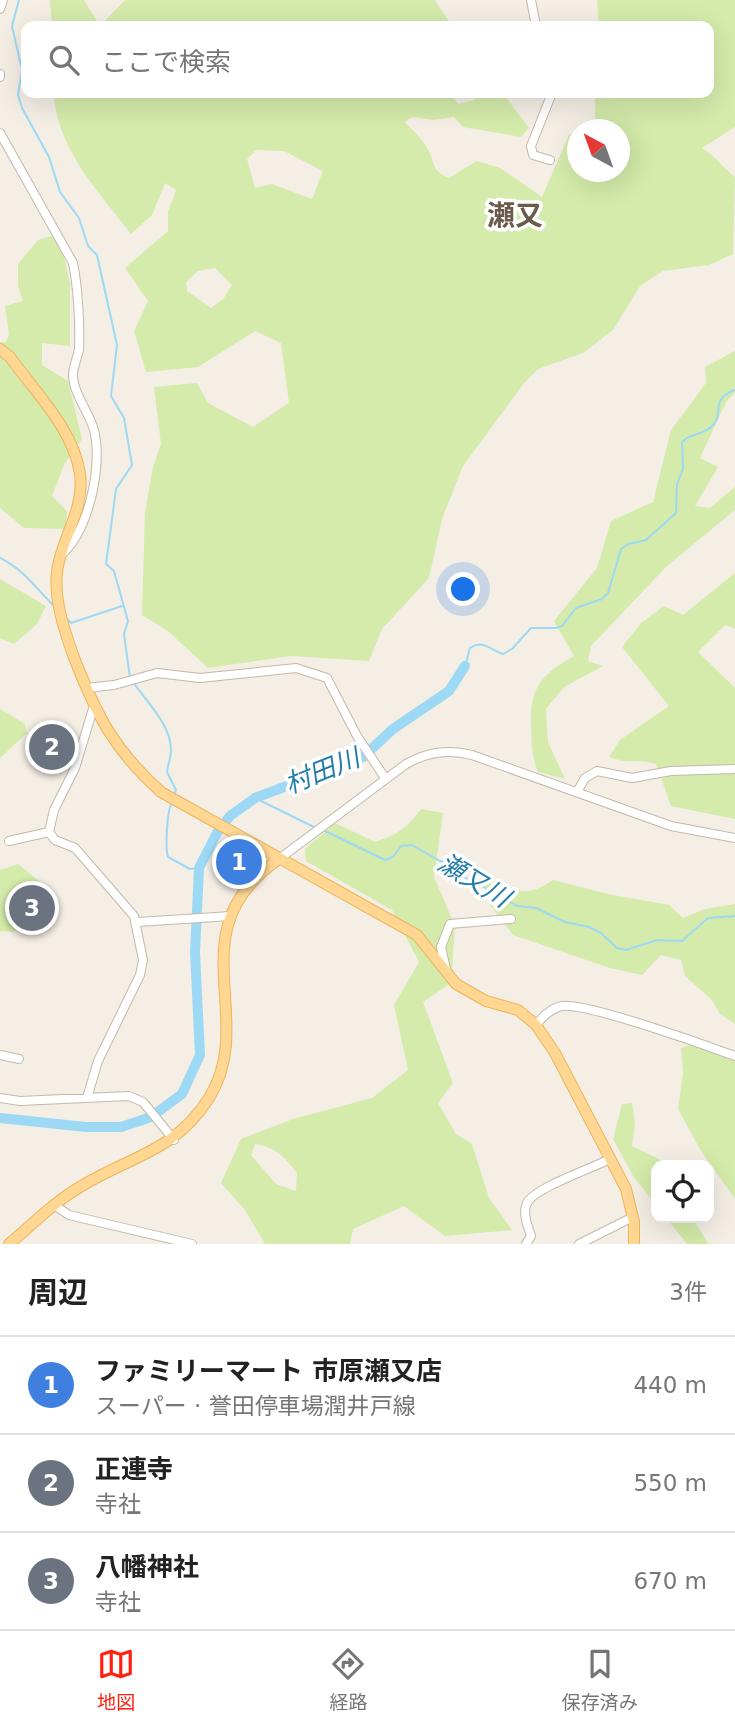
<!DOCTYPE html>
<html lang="ja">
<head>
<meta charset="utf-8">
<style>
	:root { --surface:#fff; --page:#f6f6f6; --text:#222; --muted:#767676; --line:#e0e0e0; --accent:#ff2011 }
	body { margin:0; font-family:"DejaVu Sans","Noto Sans JP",sans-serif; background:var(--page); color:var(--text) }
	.controls { position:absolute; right:21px; bottom:21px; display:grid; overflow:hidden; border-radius:14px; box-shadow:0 7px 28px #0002 }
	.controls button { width:63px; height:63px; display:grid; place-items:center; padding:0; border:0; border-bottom:2px solid var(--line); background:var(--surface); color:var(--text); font:35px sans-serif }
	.compass { position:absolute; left:567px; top:119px; width:63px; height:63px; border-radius:50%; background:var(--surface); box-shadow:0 7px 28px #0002; rotate:319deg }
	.you { position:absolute; left:464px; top:590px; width:24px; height:24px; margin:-18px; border:5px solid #fff; border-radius:50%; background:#1a73e8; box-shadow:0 0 0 10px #1a73e833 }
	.badge { display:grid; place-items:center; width:46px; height:46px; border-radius:50%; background:var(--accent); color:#fff; font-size:23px; font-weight:700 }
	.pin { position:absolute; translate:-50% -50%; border:4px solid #fff; box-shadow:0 2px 7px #0006 }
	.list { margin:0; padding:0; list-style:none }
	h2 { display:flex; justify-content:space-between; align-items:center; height:91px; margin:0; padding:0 28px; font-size:30px }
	h2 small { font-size:23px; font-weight:400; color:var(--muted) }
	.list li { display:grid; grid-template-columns:46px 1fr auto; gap:21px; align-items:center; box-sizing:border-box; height:98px; padding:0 28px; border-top:2px solid var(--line) }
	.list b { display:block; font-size:26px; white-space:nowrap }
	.list p { margin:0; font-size:23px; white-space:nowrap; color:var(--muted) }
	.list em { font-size:23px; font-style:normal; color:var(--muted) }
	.icon { flex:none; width:38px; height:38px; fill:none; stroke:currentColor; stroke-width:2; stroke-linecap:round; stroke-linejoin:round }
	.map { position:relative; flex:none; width:735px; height:1244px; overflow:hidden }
	.search { position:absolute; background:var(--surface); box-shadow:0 7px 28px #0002; left:21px; right:21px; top:21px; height:77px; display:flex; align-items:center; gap:18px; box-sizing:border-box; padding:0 24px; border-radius:14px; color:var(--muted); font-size:26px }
	.sheet { height:385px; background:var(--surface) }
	nav { display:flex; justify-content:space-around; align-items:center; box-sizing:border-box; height:98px; border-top:2px solid var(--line); background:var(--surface); font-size:19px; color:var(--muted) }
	nav a { display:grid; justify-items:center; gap:4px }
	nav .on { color:var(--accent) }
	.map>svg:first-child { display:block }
</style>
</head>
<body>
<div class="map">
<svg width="735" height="1244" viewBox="0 0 735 1244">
	<rect width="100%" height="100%" fill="#f4eee5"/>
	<!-- green -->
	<path fill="#d4ebab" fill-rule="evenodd" d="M50,0H84L100,26L125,0H435L452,26H52Z
		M597,0H735V127L702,148C718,158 721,166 735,177L733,254L709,265L663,271L640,286L613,330L583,353L538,369L524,383L463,466L442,519L429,578L382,629L369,661L290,656L208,668L168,631L142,615L145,512L153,467L161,444L154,387L197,383L208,403L253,427L289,403L281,343L255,331L198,367L146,372L134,331L148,301L125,268L168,231V212L176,190L165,183L152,215L131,234C99,192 56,148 54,93H449L458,104L475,100V93H508L507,99L529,128L521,137L463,127L454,117L434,120L412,117L405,122C412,130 422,138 427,148C436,162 430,171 449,178L477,161L500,168L542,197L569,135L578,130V172H620V130L578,129L595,121V93H709V26H599ZM256,150L284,151L323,171L312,199L272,184L255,188L247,159ZM215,268L232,285L224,298L211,308L187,291L186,282L198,271Z
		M59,234L70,284V346L42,343V365L68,381L82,439L64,465L52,496L67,511L66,529L24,528L0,508V342H6L9,334L5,306L23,301L18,286V264L38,240Z
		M735,351V392L726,402L700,458L718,467L695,506L710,508L735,487V510L667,566L591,646L588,661L603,666L564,687L546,709L548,742L565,779L538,772C532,757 532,745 531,729C529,689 540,675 574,656L554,621L597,568L611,521L653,502L671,430L706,383L705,367Z
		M735,573V629L725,625L698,652L735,688V819L671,806L656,764C638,758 630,765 609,757L620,740L669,706L622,647L641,623L664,606L683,615Z
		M0,579L46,606L37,624L14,644L0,638Z
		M0,709L25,724L27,733L0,758Z
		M421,809L443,813L434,877L455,926L451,983L423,1002L453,1083L438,1103L456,1134L472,1144L489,1198L512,1230L445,1236L404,1206L353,1229L350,1244H265L245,1210L221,1183L241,1139L293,1119L372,1098L408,1070L394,1005L419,962L392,910L306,861L305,849L335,823L375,842C397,835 407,828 421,809ZM255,1144C275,1147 285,1157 297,1173L296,1191L276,1184L251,1155Z
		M18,864L40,882L50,905L13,932L0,931V870Z
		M482,873C511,889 523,901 553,880L608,894L669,905L683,918L705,909L735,904V1024L720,1014L711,999L685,976L681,960L661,955L642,975L610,968L513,935L490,905Z
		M701,1041L735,1059V1199L701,1151L678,1109L683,1073L681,1048Z
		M632,1103L635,1123L632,1146L663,1161L665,1165H656V1205L633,1176L613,1139L622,1104Z
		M666,1218H692L709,1244H687Z"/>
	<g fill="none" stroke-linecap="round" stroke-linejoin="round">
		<!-- stream -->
		<path stroke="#9dd9f5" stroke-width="2" d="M19,0L12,26L22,70L18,95L22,108L49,157L60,192L79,218L88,246L97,255L117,345L111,396L124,418L132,465L116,489L106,564L114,571L128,621L124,634L130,678
			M0,558C24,570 35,587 53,605
			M67,619L71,623L122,606
			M465,666L470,648C483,639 490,650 503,654L512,649L531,628H556L562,626L576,608L602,599L608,593L621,549L628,544L646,540L676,513L677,484L683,469L682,442C690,433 704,435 712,426C725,414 709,399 735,390
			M133,682C146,701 171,725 171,750C171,756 168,765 167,772L176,790L174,795
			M255,798L314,827
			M171,804C167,814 165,848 168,857L190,869L199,868
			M323,830L385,860L393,857L401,846L412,845L440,861L455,865L470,883L479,884L517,906L536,908L565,922L589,927L601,933L617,948L626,950L657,940L682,941L708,918L735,916"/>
		<!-- river -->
		<path stroke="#9dd9f5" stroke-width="10" d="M0,1118L86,1127H121L151,1117L182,1094L200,1055L195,952L199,868L217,833L230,816L255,798L363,757L393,729L449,691L465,666"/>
		<defs>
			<path id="minor" d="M531,0L536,26
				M0,9L3,0
				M0,74V77
				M0,133L73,263C78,288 80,323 79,349C78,357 73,366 73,375C73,393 89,412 94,430C103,465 89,531 61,555
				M550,160L533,155L531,146L552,93
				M86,688L114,685L157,673L200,678L296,668L327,678L357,736L385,778
				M577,792L585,778L597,771L632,778L671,771L735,769
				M9,841L49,832
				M279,859L406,764C428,752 447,749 472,755L671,826L735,838
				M138,922L231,916
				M446,969L441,947L450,924L511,919
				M536,1025C543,1016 551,1008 562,1006C585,1002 708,1046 735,1056
				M0,1055L19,1059
				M0,1098L20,1101L129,1096L143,1102L174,1140
				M87,1098L98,1061L140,975L143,960L134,916L75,848L55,840L49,832L54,810L75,768L93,709
				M54,1205L69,1215L192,1244
				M526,1244L531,1236C528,1226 522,1214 527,1203C534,1188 593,1168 610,1159
				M579,1244L633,1217"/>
			<path id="major" d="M0,349L10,357C35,392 74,430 80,474C85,510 61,538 57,572C54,600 64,629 73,655C96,714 113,749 161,792L417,935L456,984L486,1001L518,1010L536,1025L555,1053L626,1189L634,1222V1244
				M9,1244C32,1225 54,1202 80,1187C130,1156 175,1152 209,1098C259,1018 175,930 279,859"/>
		</defs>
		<!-- minor casing -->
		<use href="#minor" stroke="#c3b8aa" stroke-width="10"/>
		<!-- major casing -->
		<use href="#major" stroke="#ecb45b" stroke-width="12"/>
		<!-- minor -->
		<use href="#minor" stroke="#fff" stroke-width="8"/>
		<!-- major -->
		<use href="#major" stroke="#ffd793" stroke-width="10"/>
	</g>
	<g text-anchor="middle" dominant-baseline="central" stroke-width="7" stroke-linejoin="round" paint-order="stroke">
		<!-- water labels -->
		<g font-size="26" font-style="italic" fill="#247ca9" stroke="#fff">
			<text transform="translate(322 771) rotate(-22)">村田川</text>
			<text transform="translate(474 880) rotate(31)">瀬又川</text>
		</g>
		<!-- quarter labels -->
		<g font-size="28" font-weight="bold" fill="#6a5b4b" stroke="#fff">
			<text x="515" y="215">瀬又</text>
		</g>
	</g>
</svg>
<div class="controls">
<button><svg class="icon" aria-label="locate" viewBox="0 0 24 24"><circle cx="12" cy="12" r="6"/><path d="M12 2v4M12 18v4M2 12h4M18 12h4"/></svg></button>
</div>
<svg class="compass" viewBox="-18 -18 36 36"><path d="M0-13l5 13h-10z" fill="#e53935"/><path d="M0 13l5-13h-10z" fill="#767676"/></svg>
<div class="you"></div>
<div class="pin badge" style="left:239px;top:862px;background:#3f7fe0">1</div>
<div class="pin badge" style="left:52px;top:747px;background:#6b7280">2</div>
<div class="pin badge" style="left:32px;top:908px;background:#6b7280">3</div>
<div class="search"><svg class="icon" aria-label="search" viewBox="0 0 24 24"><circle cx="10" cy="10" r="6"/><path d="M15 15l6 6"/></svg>ここで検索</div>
</div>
<section class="sheet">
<h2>周辺<small>3件</small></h2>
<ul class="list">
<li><span class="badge" style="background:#3f7fe0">1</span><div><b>ファミリーマート 市原瀬又店</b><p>スーパー · 誉田停車場潤井戸線</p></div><em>440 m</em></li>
<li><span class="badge" style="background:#6b7280">2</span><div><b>正連寺</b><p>寺社</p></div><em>550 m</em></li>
<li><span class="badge" style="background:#6b7280">3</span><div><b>八幡神社</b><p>寺社</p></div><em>670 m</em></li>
</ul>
</section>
<nav>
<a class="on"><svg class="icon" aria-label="map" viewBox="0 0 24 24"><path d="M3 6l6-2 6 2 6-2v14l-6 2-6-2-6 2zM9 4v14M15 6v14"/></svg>地図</a>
<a><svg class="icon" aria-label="directions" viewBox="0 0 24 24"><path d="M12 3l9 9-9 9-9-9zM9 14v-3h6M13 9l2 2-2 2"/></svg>経路</a>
<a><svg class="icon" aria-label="saved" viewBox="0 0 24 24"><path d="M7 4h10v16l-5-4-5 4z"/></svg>保存済み</a>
</nav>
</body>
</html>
